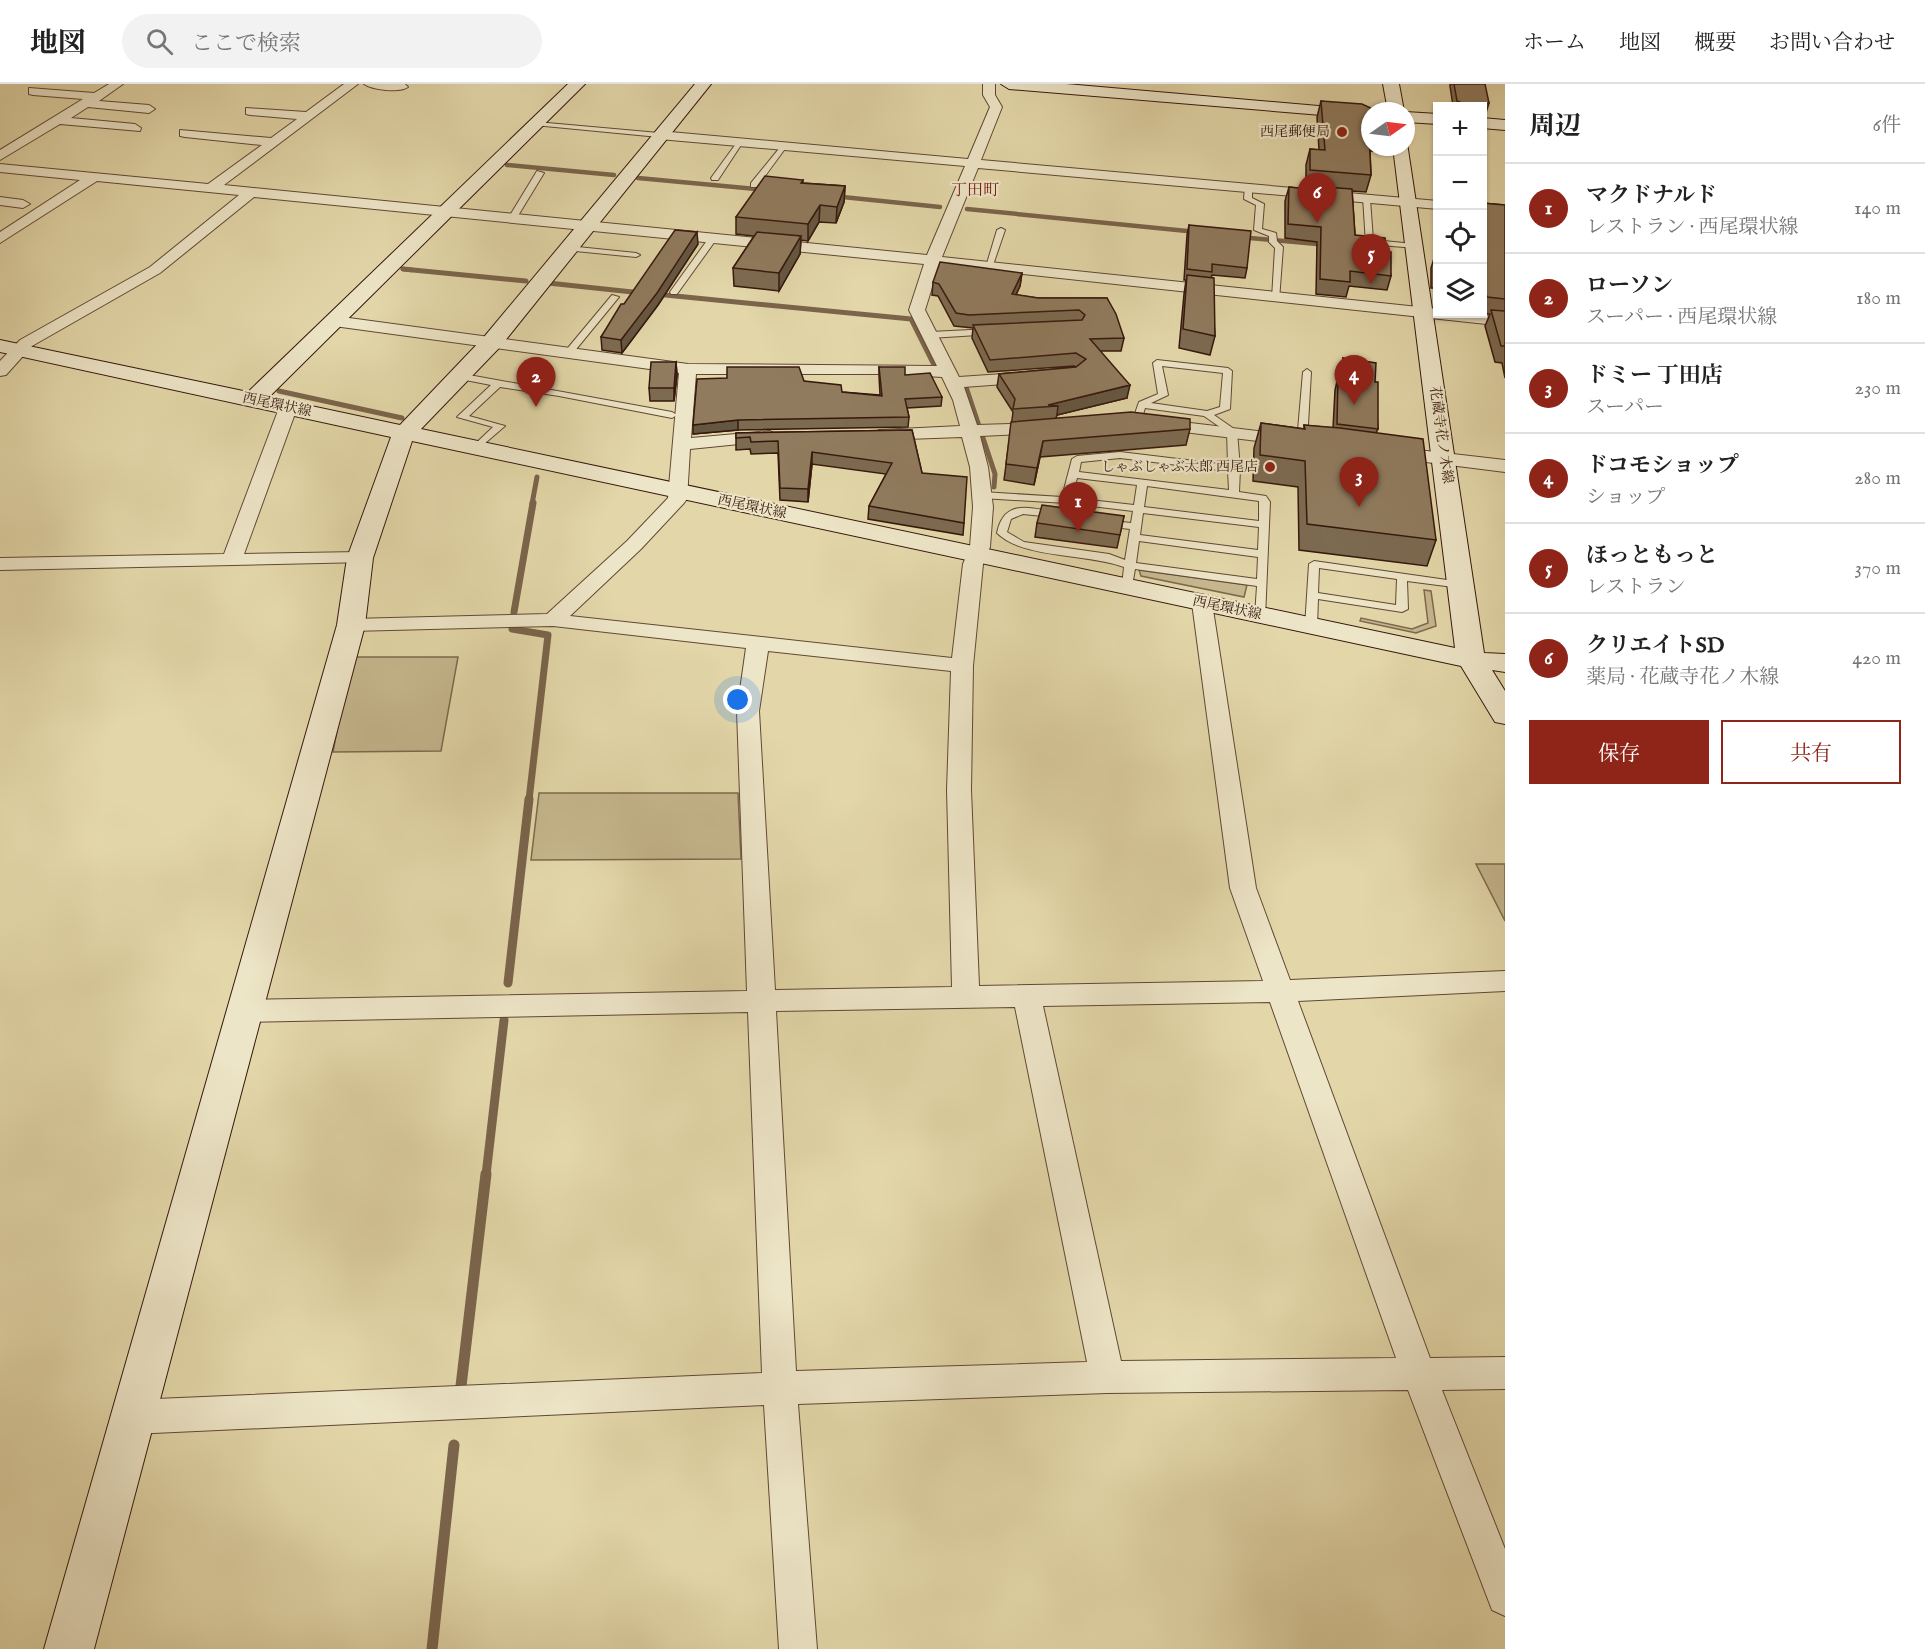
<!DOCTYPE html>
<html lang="ja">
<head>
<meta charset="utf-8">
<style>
	:root { --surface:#fff; --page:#f2f2f2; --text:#222; --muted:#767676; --line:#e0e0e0; --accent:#8f2418 }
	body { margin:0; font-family:"IM FELL English","Noto Serif JP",serif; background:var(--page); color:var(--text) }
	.controls { position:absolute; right:18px; top:18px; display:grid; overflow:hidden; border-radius:0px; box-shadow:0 2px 4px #0004 }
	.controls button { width:54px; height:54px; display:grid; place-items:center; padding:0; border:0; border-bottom:2px solid var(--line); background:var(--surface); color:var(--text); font:30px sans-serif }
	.compass { position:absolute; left:1361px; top:18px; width:54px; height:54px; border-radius:50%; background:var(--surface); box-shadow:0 2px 4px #0004; rotate:76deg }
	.you { position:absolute; left:738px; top:616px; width:21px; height:21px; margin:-15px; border:4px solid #fff; border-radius:50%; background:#1a73e8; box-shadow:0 0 0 9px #1a73e833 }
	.badge { display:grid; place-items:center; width:39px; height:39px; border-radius:50%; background:var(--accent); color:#fff; font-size:20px; font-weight:700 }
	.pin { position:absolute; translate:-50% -50px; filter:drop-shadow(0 2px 3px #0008) }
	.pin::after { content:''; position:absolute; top:32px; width:21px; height:18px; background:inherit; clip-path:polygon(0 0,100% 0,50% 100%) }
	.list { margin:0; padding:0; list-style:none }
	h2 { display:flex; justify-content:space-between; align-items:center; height:78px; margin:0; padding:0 24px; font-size:26px }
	h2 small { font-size:20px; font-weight:400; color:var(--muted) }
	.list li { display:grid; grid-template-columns:39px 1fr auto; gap:18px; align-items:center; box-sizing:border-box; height:90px; padding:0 24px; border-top:2px solid var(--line) }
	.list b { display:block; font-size:22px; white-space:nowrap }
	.list p { margin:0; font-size:20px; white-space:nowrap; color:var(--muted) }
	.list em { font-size:20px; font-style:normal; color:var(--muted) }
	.actions { display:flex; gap:12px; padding:18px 24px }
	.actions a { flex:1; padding:14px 0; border:2px solid var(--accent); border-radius:0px; text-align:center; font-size:21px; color:var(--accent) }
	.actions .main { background:var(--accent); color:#fff }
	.icon { flex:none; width:33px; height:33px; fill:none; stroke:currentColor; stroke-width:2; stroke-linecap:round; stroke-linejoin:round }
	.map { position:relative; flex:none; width:1505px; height:1565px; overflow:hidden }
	header { display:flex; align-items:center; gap:36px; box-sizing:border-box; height:84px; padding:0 30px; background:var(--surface); border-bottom:2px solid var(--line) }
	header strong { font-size:28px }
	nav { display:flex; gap:33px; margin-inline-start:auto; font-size:21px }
	.search { width:420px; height:54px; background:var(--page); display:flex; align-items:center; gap:15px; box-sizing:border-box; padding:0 21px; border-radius:33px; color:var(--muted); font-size:22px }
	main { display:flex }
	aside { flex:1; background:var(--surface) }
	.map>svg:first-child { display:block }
</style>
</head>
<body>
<header>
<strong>地図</strong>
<div class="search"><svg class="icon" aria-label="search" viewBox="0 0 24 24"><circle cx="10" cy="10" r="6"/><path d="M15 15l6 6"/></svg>ここで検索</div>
<nav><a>ホーム</a><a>地図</a><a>概要</a><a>お問い合わせ</a></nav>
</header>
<main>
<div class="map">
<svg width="1505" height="1565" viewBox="0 0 1505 1565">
	<rect width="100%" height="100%" fill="#e3d7a9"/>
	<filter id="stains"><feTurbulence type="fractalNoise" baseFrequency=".00333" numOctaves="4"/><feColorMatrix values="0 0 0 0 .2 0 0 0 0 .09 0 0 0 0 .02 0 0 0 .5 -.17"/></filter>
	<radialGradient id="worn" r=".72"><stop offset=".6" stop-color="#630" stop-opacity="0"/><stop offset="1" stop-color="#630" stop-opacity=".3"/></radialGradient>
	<!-- green -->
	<path fill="#c6b78e" stroke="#7e684e" stroke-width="1.5" d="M1139,486L1247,501L1244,513L1141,492Z
		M1424,506L1431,507L1436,542L1416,549L1360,537L1361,534L1412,545L1428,539Z
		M351,573H458L441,667L333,668Z
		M539,709H738L741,775L531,776Z
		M1476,780H1505V837Z"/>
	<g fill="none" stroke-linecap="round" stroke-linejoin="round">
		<!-- stream-far4 -->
		<path stroke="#7a644b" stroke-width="4.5" d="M507,81L614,91
			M638,94L767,106
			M833,112L940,123
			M967,125L1197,148
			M1239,153L1328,161
			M403,185L412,186"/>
		<!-- stream-far3 -->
		<path stroke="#7a644b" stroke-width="5" d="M403,185L526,197
			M548,199L642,209
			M655,210L911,235L934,281
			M965,300L995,390L994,403
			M279,307L402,334
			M532,420L537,393"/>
		<!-- stream-far2 -->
		<path stroke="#7a644b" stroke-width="7" d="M514,528L533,419
			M512,545L548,551L529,716"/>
		<!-- stream-far1 -->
		<path stroke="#7a644b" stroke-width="9" d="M508,899L529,715
			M486,1091L504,936"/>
		<!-- stream -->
		<path stroke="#7a644b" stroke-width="11" d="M461,1302L486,1090
			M432,1565L454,1361"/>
		<defs>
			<path id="lane" d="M536,38L659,49L662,51L659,53L534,41Z
				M738,57L743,58L718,96H712L711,94Z
				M782,61L787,62L757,103H751V99Z
				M537,87L544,89L516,135H510L509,133Z
				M1245,102L1252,104V114L1264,120L1262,145L1276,149L1277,157L1283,163L1279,216L1272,214L1275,164L1269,158V152L1254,146L1256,121L1244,115Z
				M1363,113L1370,115L1373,156L1414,160L1418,162L1417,164L1366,160Z
				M1001,144L1005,146L992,184L985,186L997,146Z
				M711,151L718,153L677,210H671L670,208Z
				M568,162L636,169L640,171L636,173L565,166L564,164Z
				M612,211L619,213L573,269H567V265Z
				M991,245L994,246V250L930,254L926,251L930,248Z
				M1157,276L1228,284L1232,287L1230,325L1214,331L1237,347L1240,385L1239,408L1266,412L1270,418L1265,534H1257L1255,532L1257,502L1135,485L1132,502L1127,505L1122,502L1124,483C1088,469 1023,475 997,449C1004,414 1031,424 1058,429L1062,430V434L1023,430L1011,435L1007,448L1024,458L1109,470L1125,476L1130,445L1104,442L1099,439L1104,436L1131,439L1133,427L1066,419L982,414L977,411L982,408L1062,413L1072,375L1077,372L1120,368L1228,381L1227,348L1204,332L1145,324L1140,340L1132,338L1139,318L1158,310L1153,279ZM1162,282L1223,289L1220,323L1207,327L1151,319L1168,311ZM1120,374L1228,387L1229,406L1079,388L1081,378ZM1077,394L1137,401L1134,421L1072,414ZM1147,402L1259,417V437L1144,423ZM1143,429L1259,443L1258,466L1140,451ZM1139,457L1258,473L1257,495L1136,479Z
				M1307,285L1311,288L1307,358L1302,361L1297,358L1303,288Z
				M458,289L672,328L677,331L672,334L559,312L500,303L469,332L505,342L477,366L474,365V361L493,343L457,333L491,301L455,294V290Z
				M1314,477L1461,498L1466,501L1461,504L1407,497L1408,525L1402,528L1318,515L1317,543L1311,546L1305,543L1309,480ZM1319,484L1397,495L1396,521L1318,509Z"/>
			<path id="street" d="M109,0H123L99,17L149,21L155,25L149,29L88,23L71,34L135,40L141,44L140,47L60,40L0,76V66L83,15L33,11L29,10V4L94,9Z
				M344,0H358L224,101L927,171L965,82L659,55L653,51L659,47L968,75L990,23L983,11V0H995V11L1002,23L981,76L1438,117V125L978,84L942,173L1438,225V230L1505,232V242L939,181L925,226L959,293L1031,288L1040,293L1031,298L964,303L977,341L1046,339L1055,344L1046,349L980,352L988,383L993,423L990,463L983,480L973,582L971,706L979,902L1263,897L1230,804L1192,519L1195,515H1209L1212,519L1256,804L1290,896L1505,887V907L1298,917L1430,1274L1505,1273V1305L1442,1306L1505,1465V1532L1492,1526L1408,1306L1107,1309L798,1320L817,1565H779L764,1321L132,1350L120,1345L115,1333L120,1321L132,1316L762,1289L748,928L246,938L236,935L232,927L236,919L246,916L747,907L737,627L746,564L553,542L351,547L343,546L340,541L343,536L351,535L547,530L627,457L668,414L679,289L334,242L326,237L328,234L334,232L688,280L937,282L909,226L924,180L254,113L160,189L32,262L6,291L0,292V277L20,256L150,183L239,111L97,97L0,159V148L80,96L0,88V80L208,100L262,61L185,53L180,52V46L271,54L297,35L250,31L246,30V24L306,28ZM696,290H892L942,293L953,316L960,342L879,346L870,351L879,356L962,353L970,383L973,423L970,463L963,480L952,574L570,532L641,465L684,419L687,415L690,365L770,357L779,352L770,347L691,354ZM768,567L951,587L947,706L952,903L775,906L759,627ZM1270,918L1396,1274L1121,1277L1043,922ZM1015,923L1087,1278L796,1287L776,927Z
				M364,0H405L408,3C400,9 372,6 364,0Z
				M0,113L23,116L30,120L23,124L0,121Z
				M288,319L297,324L244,470L360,468L367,470L370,474L367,478L0,486V474L224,470L279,324Z
				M1157,335L1290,351L1299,356L1290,361L1151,344L1148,340Z
				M1392,363L1505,376V388L1386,373L1383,369Z"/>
			<path id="secondary" d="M568,0H585L269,313L400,341L484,253L695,0H711L500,263L421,345L1455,564L1393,63H1406L1407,59L1484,569L1505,570V588L1492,586L1505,607V640L1495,638L1461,582L412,357L373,474L365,541L94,1565H44L337,541L347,474L391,353L0,268V256L248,308Z
				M1001,0H1066L1376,27H1370V35L1009,5Z
				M1383,0H1399L1404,27H1388Z
				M1406,28L1438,30V40L1406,38Z
				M1482,34L1505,36V46L1482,44Z"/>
		</defs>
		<!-- lane casing -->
		<use href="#lane" stroke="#614834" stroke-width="2"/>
		<!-- street casing -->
		<use href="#street" stroke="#614834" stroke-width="2"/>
		<!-- secondary casing -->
		<use href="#secondary" stroke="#36180d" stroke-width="2"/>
		<!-- lane -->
		<use href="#lane" fill="#ede5c7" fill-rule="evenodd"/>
		<!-- street -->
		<use href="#street" fill="#ede5c7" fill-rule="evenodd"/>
		<!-- secondary -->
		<use href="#secondary" fill="#ede5c7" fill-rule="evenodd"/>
	</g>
	<!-- wall -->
	<path fill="#7c6a51" stroke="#36180d" stroke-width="1.5" d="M1450,0H1485L1486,29L1482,22H1453L1450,2Z
		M1321,17L1370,27V63H1376L1375,67H1370L1371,91L1366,108L1352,107L1355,151L1386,168L1391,192L1387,206L1349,202L1346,213L1316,210L1317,158L1285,154V117L1289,103L1308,105V103H1306V81L1310,65L1319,66L1317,33Z
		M803,96V99L845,102L844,118L836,139L819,138L808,157L801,156L800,170L779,207L734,202L733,184L754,152L736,150V133Z
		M1482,119L1505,121V294L1502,279L1495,278L1485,242L1490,230L1482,229Z
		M1189,141L1247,184L1245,194L1212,191L1211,194L1215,252L1210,271L1179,264L1184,210L1186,196H1184L1187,151Z
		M698,160L658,221L622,269L602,266L601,253L624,220Z
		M1436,168H1437V204H1431V184Z
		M1022,189L1020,202L1016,211L1038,214H1107L1124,254L1121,267H1100L1127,314L1057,331L1056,334L1190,345L1186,361L1040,373L1034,401L1004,396L1013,328L997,303L999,290L1076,283L1074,282L988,288L972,254L973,244L954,242L938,212L932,211L933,198Z
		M1343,274L1375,298L1378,345L1376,349L1436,456L1427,482L1299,466L1298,403L1253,397L1254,364L1261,339L1304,345V341L1333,344L1335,306L1338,293H1339L1340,287Z
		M676,278L677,291L674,317H650L649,304Z
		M879,283L905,291L942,313L941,322L907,324L909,333L908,343L738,346L693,350L804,297L842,308L880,311L879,292Z
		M912,346L922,389L964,439L963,451L868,435L869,422L886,390L812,380L808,418L780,416L778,369L751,370L750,365L736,366V349Z
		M1124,432L1117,464L1035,453L1037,439Z"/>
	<!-- shaded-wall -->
	<path fill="#655642" stroke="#36180d" stroke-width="1.5" d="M1489,19L1486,29L1482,30V22H1469Z
		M845,102L844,118L836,139L837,123Z
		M820,121L819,138L808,157V140Z
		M697,148L698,160L658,221L622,269L621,256Z
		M801,152L800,170L779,207V189Z
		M1022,189L1020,202L1010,223L1012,210Z
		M676,278L677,291L674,317V304Z
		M1130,301L1127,314L1057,331L1058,322L1048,321Z
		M738,336V346L693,350V341Z
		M1043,357L1040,373L1034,401L1037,384Z
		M812,368V380L808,418V405Z"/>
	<!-- building -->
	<path fill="#907b5e" stroke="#36180d" stroke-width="1.5" d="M1454,0H1485L1489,19L1469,22L1457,17Z
		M1321,17L1362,20L1375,26V27H1370V50H1369L1371,91L1310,86V65L1325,66Z
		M765,92L803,96L801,99L845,102L837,123L820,121L808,140L736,133Z
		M1309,102L1352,105L1355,151L1385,154L1386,168H1391V192L1350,187V198L1320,195L1321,143L1288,140L1289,103L1309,105Z
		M1482,119L1505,121V215L1487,213L1482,195Z
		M1189,141L1251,147L1247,184L1212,180V188L1187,185Z
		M675,146L697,148L657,209L621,256L601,253L621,220H624Z
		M757,148L801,152L779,189L733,184Z
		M1436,168H1437V188H1436Z
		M940,178L1022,189L1012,210L1038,214H1107L1116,230L1124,254L1090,255L1130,301L1048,321L1058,322L1013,325L1015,315L999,290L1076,283L1086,275L1076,269L990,276L973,241L1082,236L1085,231L1079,226L969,231L956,229L939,200L933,198Z
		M1187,191L1214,194L1215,252L1183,245Z
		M1491,226L1505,227V262H1501Z
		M1343,274L1376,279L1375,298H1378V345L1337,340L1338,293L1342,294Z
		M651,278H676L674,304H649Z
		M727,283H799L804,297L841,301L842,308L882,312L879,283H905V291L930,289L942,313L905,315L909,333L738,336L693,341L697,295L727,294Z
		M1131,328L1190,335V345L1043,357L1037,384L1006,380L1011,338Z
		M1261,339L1305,345L1304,341L1340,344L1423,355L1436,456L1307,440L1305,377L1260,371Z
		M912,346L922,389L967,393L964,439L869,422L892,379L812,368L808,405L780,404L778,357L751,358L750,353L736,354V349Z
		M1042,421L1124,432L1120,451L1037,439Z"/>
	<!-- markers -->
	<g fill="#8f2418" stroke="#ede5c7" stroke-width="2">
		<circle cx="1342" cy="48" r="6"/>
		<circle cx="1270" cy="383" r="6"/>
	</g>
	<g text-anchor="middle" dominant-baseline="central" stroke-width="4.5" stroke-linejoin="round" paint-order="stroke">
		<!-- far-poi labels -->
		<g font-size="14" fill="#36180d" stroke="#ede5c7" text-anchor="end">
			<text x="1330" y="48">西尾郵便局</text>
			<text x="1258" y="383">しゃぶしゃぶ太郎 西尾店</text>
		</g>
		<!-- far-street labels -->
		<g font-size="14" fill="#36180d" stroke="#ede5c7">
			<text transform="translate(277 321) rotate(12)">西尾環状線</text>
			<text transform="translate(1441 351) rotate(82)">花蔵寺花ノ木線</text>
			<text transform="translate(752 423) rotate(12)">西尾環状線</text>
			<text transform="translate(1227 524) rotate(12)">西尾環状線</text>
		</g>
		<!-- far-quarter labels -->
		<g font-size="16" fill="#7a1f14" stroke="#ede5c7">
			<text x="975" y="107">丁田町</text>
		</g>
	</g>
	<rect width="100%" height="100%" filter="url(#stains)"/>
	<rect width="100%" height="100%" fill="url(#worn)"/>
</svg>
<div class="controls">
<button>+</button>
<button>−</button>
<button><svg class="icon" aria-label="locate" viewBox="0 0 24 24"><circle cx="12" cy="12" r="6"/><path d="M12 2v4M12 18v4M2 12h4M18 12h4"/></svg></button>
<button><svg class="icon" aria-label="layers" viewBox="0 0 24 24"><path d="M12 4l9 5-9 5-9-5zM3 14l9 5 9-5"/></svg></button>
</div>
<svg class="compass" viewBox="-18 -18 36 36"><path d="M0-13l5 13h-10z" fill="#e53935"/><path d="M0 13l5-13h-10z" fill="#767676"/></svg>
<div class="you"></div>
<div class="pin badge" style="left:1078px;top:448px">1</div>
<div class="pin badge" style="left:536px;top:323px">2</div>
<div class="pin badge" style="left:1359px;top:423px">3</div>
<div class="pin badge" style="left:1354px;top:321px">4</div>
<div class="pin badge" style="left:1371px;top:200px">5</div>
<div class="pin badge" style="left:1317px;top:139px">6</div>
</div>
<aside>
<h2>周辺<small>6件</small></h2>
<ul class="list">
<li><span class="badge">1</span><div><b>マクドナルド</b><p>レストラン · 西尾環状線</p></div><em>140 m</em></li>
<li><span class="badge">2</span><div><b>ローソン</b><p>スーパー · 西尾環状線</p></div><em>180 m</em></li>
<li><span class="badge">3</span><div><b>ドミー 丁田店</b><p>スーパー</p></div><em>230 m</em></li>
<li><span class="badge">4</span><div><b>ドコモショップ</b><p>ショップ</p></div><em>280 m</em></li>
<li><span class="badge">5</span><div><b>ほっともっと</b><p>レストラン</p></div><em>370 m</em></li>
<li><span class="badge">6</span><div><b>クリエイトSD</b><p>薬局 · 花蔵寺花ノ木線</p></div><em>420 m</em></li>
</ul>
<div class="actions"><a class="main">保存</a><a>共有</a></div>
</aside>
</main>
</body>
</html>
